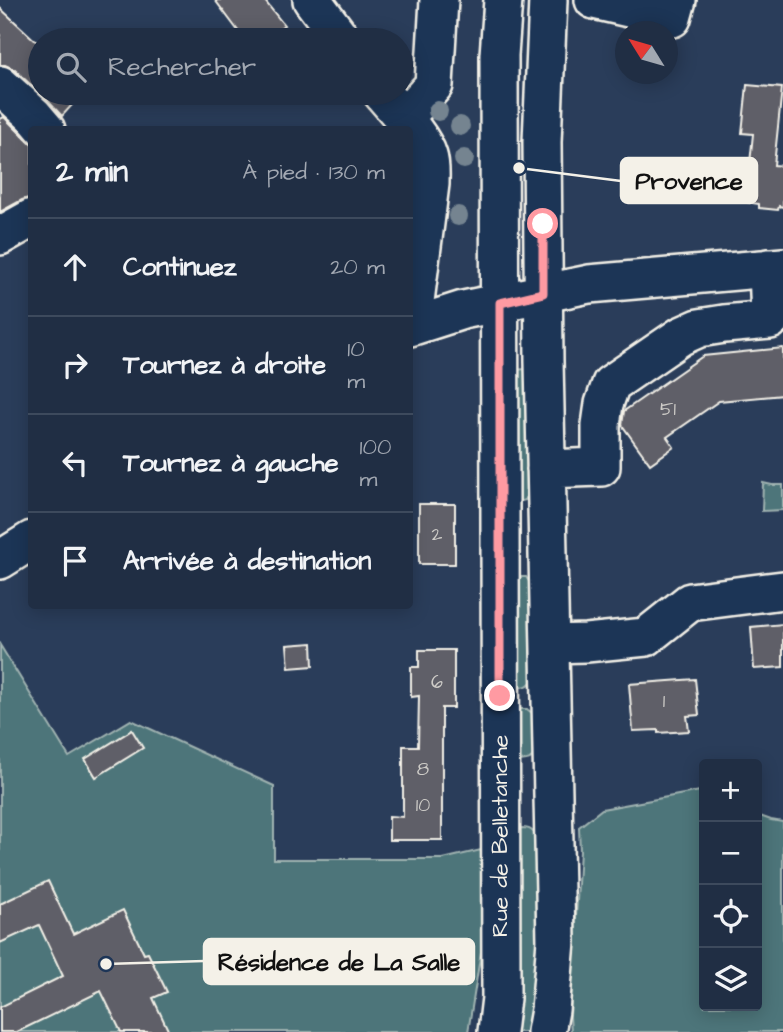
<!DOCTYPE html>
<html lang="fr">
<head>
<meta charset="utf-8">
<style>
	:root { --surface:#202e44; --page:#28364b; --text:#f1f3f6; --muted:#a2a8b2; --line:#3d4a5d }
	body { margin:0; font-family:"Architects Daughter",sans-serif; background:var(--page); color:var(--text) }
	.controls { position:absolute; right:21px; bottom:21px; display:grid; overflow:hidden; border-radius:7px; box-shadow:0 4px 18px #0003 }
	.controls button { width:63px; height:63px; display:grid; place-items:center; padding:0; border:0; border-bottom:2px solid var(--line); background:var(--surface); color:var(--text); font:35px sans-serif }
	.compass { position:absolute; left:615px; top:21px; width:63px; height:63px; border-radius:50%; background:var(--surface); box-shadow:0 4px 18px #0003; rotate:307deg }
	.stop { position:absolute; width:21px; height:21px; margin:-16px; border:5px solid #ff9aa2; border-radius:50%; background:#fff }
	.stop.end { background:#ff9aa2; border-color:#fff; box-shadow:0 2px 7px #0008 }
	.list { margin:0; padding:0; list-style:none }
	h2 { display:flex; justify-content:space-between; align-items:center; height:91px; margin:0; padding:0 28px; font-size:30px }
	h2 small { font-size:23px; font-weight:400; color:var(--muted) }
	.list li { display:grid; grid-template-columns:46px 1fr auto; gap:21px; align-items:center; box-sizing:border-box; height:98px; padding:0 28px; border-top:2px solid var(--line) }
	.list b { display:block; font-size:26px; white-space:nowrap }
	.list em { font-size:23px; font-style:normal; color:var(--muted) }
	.icon { flex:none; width:38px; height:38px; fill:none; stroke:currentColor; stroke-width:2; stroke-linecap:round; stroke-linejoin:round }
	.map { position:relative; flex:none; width:783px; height:1032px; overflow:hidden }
	.search { position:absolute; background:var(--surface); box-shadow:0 4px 18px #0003; left:28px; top:28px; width:385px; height:77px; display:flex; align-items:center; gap:18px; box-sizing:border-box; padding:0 24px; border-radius:38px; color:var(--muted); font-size:26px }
	.panel { position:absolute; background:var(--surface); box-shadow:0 4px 18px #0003; left:28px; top:126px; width:385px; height:483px; border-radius:7px }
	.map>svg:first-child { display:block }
</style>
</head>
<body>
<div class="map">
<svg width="783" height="1032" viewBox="0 0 783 1032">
	<rect width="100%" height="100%" fill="#2a3d5a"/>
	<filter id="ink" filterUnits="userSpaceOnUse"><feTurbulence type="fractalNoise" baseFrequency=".0143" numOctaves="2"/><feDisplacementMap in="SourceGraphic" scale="14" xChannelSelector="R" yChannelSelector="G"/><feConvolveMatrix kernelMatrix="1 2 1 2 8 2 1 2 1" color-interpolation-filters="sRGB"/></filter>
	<g filter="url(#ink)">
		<!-- green -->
		<path fill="#4d757a" stroke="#a0b3b1" stroke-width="2" d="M526,369L529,494L525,500L517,502L514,370Z
			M763,483L772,485H783V510L762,511Z
			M516,577H526L530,583L532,680C529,687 524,687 517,687Z
			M0,645L69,757L131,720L274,786V859H443L498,846L468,1032H0Z
			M517,709H527L533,714L534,753C531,762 525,760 517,761Z
			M700,791L704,793V1006H757V815L771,820L783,822V1032H571L570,1016L580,851L579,827L602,809Z
			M519,828C528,828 532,828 536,837L537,938L534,991L528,1032H508Z"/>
		<!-- building -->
		<path fill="#5e5e68" stroke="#f4f1e8" stroke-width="2" d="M215,0H264L284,25L263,40H245Z
			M0,8L40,45V93H83L62,116L48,101L14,69L5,65H0Z
			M747,85L782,88L774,165L783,166V207L779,206L778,210L759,208V204L746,202L753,134L742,133Z
			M4,117L32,145V197L22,200L0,212V119Z
			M783,348V395L719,401L667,437L674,447L650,464L622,425L624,411L703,356Z
			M419,504H455V564H419Z
			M783,624V667L754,669L751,627Z
			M312,643L313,666L289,668L287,645Z
			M419,650H454V708H442V840H389V816L403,817V746H418L419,696L411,697V667H419Z
			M695,679L699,715L687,716L689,731L658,733V730L633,731L629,684Z
			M132,730L143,748L96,777L85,759Z
			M48,881L73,934L123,910L144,954L148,953L167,992L153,998L169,1032H121L101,991L17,1032H0V1007L63,976L39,925L0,943V904Z"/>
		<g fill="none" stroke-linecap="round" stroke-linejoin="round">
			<defs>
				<path id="minor" d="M312,0L342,40
					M594,0L672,18L677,0
					M0,85L34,116L46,130
					M382,93C396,110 422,136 428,156C431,165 430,174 430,184L414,309L416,324
					M403,119L434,85L439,0
					M0,236L32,218
					M410,327L463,310L589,284L783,267
					M546,469L601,467V425L604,404L611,384L681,336L699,328L724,324L770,320L768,268
					M0,560L32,540
					M550,644L586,643L646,637L690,602L783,590
					M497,1032L501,998L499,55L503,0
					M546,1032L550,1010L556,941L544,361L542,142L548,0"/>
			</defs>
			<!-- minor casing -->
			<use href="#minor" stroke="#f4f1e8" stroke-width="42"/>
			<!-- minor -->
			<use href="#minor" stroke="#1d3557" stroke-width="37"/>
		</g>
		<!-- trees -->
		<g fill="#748490">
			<circle cx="438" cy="111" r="10"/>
			<circle cx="460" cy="126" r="10"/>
			<circle cx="464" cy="159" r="10"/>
			<circle cx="458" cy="216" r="10"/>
		</g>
	</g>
	<g fill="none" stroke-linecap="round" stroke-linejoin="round" filter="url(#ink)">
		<!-- route -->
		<path stroke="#ff9aa2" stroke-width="9" d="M500,696V303L543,293V224"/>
	</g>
	<g text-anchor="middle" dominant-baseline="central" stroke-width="6" stroke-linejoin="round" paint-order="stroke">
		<!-- number labels -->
		<g font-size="19" fill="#ceccc8">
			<text x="668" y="409">51</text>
			<text x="437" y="534">2</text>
			<text x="437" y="682">6</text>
			<text x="664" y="701">1</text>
			<text x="423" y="769">8</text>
			<text x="423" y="805">10</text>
		</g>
		<!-- street labels -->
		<g font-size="23" fill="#f4f1e8" stroke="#1d3557">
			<text transform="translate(500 836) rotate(-90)">Rue de Belletanche</text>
		</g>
	</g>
	<!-- callouts -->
	<path fill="none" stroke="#f4f1e8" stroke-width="2.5" d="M519 168L621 181M106 964L204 961"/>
	<g fill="#f4f1e8" stroke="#1d3557" stroke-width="2.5">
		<circle cx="519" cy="168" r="7"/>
		<circle cx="106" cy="964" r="7"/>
	</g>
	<g fill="#f4f1e8" stroke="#f4f1e8" stroke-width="2.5">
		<rect x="621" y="158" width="136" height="45" rx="7"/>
		<rect x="204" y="939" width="270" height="45" rx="7"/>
	</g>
	<g font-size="24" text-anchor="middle" font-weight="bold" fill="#111">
		<text x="689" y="189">Provence</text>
		<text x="339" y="970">Résidence de La Salle</text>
	</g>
</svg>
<div class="controls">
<button>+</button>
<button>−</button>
<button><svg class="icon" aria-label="locate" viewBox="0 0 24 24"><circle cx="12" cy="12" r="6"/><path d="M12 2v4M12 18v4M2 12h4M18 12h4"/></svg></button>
<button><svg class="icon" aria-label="layers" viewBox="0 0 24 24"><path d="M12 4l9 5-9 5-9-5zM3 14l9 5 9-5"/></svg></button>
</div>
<svg class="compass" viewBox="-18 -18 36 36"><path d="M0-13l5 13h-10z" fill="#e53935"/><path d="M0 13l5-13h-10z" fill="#a2a8b2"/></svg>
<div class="stop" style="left:543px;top:224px"></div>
<div class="stop end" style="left:500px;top:696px"></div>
<div class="search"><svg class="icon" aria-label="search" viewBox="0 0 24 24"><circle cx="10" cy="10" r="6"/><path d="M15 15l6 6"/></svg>Rechercher</div>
<section class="panel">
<h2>2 min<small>À pied · 130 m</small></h2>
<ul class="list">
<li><svg class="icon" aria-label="ahead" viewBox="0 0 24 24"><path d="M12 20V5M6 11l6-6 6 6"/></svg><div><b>Continuez</b></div><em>20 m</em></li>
<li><svg class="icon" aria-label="right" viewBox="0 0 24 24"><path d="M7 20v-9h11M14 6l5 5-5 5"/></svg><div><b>Tournez à droite</b></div><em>10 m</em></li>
<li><svg class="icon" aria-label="left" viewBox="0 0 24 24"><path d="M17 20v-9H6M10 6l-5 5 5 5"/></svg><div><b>Tournez à gauche</b></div><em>100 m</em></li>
<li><svg class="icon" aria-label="arrive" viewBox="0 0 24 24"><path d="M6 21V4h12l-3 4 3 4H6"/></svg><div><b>Arrivée à destination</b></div></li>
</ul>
</section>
</div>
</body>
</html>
